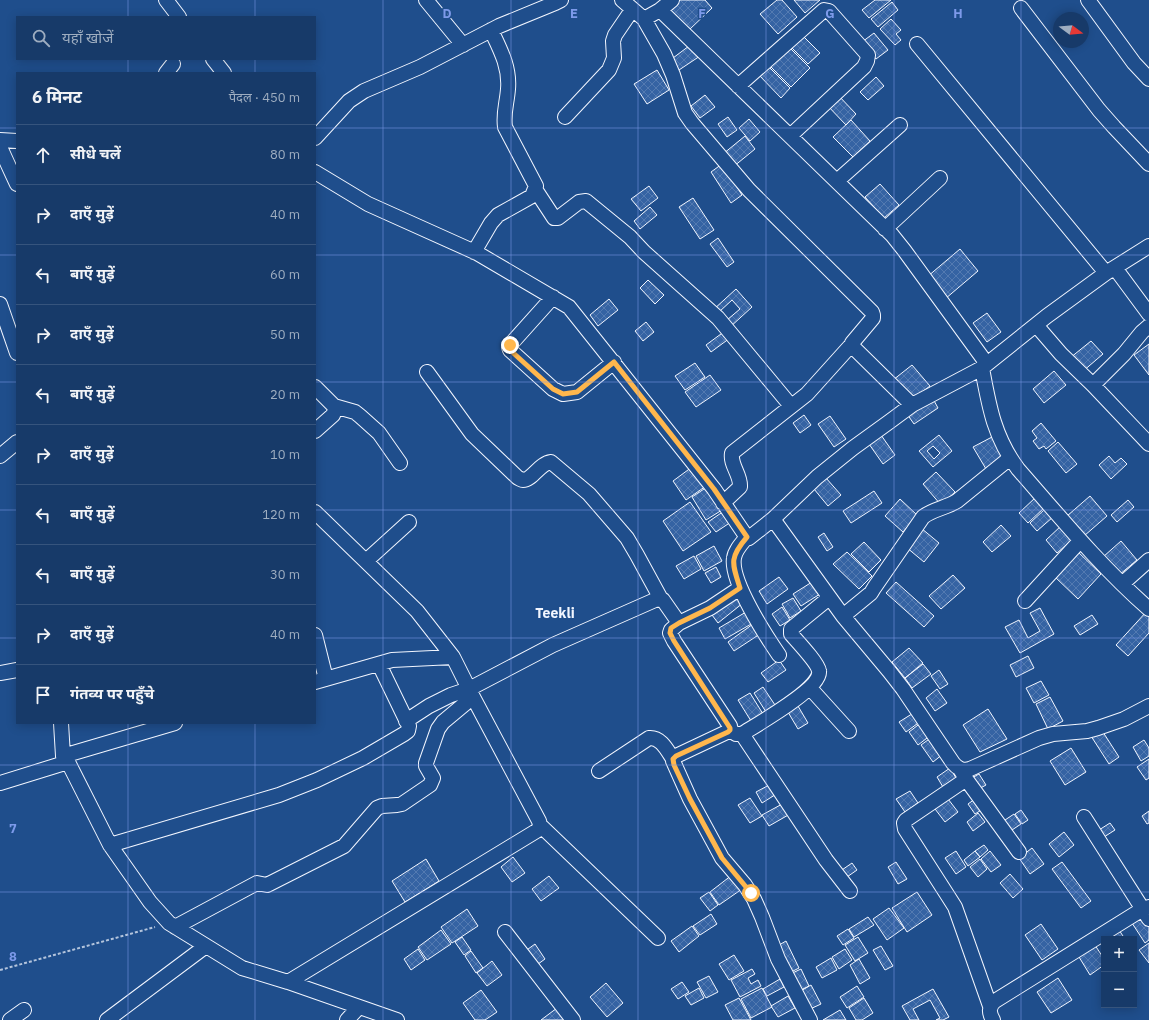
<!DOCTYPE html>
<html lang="hi">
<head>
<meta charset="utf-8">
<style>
	:root { --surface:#173a69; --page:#20416f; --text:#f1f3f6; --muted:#9eadc0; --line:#36547d }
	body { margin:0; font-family:"IBM Plex Sans","Noto Sans Devanagari",sans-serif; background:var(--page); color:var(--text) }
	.controls { position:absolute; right:12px; bottom:12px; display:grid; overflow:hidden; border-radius:0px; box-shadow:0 2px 10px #0003 }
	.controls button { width:36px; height:36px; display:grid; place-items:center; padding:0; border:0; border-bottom:1px solid var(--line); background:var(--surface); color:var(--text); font:20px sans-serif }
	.compass { position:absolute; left:1053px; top:12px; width:36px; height:36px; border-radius:50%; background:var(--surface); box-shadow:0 2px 10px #0003; rotate:106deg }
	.stop { position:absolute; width:12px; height:12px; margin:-9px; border:3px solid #ffb74d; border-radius:50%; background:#fff }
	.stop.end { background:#ffb74d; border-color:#fff; box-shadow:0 1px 4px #0008 }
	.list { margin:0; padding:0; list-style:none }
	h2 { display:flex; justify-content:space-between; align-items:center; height:52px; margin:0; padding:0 16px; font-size:17px }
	h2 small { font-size:13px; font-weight:400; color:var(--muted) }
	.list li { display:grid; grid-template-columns:26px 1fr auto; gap:12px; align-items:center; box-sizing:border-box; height:60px; padding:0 16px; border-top:1px solid var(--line) }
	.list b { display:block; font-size:15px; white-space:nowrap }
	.list em { font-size:13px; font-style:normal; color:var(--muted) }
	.icon { flex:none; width:22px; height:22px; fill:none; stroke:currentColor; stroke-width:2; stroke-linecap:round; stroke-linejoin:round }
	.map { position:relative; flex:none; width:1149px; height:1020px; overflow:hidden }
	.search { position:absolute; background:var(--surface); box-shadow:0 2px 10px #0003; left:16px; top:16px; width:300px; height:44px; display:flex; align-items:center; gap:10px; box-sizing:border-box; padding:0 14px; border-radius:0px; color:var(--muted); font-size:15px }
	.panel { position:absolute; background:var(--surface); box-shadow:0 2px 10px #0003; left:16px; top:72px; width:300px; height:652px; border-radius:0px }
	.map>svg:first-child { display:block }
</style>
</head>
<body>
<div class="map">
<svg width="1149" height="1020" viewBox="0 0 1149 1020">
	<defs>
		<pattern id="building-cross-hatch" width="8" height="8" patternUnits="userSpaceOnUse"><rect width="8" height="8" fill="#3563a3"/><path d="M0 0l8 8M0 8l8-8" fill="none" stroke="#537ab1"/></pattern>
	</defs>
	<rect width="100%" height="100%" fill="#1f4e8c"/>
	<!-- building -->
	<path fill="url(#building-cross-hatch)" stroke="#f2f6ff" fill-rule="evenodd" d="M679,0H705L712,8L689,30L669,10Z
		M777,0H782L797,17L778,34L760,14Z
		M794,0H820L805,13Z
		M875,0H891L869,18L862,10Z
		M892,2L898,10L878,27L871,19Z
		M891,19L901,30L896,34L901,40L895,45L880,29Z
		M874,33L888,50L876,59L862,42Z
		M801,34L820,53L808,64L789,45Z
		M689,46L700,56L673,74L669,61Z
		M789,47L810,68L791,87L770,66Z
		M767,65L790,88L781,98L758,74Z
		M657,70L669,90L647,104L634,84Z
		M876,77L884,86L868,100L860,92Z
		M837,94L856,114L846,125L826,104Z
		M705,95L715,107L700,118L691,106Z
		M728,117L737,130L727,137L718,124Z
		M749,119L760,132L750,141L739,128Z
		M851,120L870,141L853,157L833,137Z
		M745,136L755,149L733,167L723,154Z
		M722,164L742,195L731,203L711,172Z
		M880,184L899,205L884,218L865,197Z
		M649,186L658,198L641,211L631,199Z
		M693,198L714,230L700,239L679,207Z
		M650,207L657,215L640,229L634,221Z
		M718,238L734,262L727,267L710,244Z
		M960,249L978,271L945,299L927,277Z
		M648,280L664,295L655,304L640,288Z
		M736,289L752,307L729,328L713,310ZM732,300L740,309L727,320L719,312Z
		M609,299L618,310L598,326L590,315Z
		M987,313L1001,332L987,342L973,323Z
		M646,322L654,332L643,341L635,331Z
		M725,331L730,338L711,352L706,345Z
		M1091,341L1103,354L1082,372L1070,358Z
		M1149,344V375L1134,355Z
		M695,363L705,377L685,390L675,376Z
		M912,365L930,386L911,400L893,380Z
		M1054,371L1066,385L1044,403L1033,389Z
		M710,375L721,390L696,407L685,392Z
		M932,397L938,408L914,424L907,414Z
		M804,415L811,425L800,433L793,423Z
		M830,416L846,439L834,447L818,424Z
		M1041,423L1056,441L1046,449L1044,446L1039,449L1033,441L1037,438L1032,431Z
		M881,435L895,455L883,464L869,444Z
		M939,435L952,451L933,467L919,451ZM933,446L940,453L934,459L927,451Z
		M992,437L1003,456L986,469L973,447Z
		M1058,442L1077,464L1066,473L1048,451Z
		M1109,456L1115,463L1121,458L1127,464L1111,479L1099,465Z
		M692,467L706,486L686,500L673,481Z
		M936,472L955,492L941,505L923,484Z
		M826,478L841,495L828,506L814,489Z
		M707,487L722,510L706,520L692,497Z
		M874,491L882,503L851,523L843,511Z
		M1090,496L1107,516L1084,536L1067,516Z
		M1036,497L1045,507L1028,523L1019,513Z
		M900,499L917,515L903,532L885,516Z
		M1128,500L1134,507L1117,522L1111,515Z
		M690,502L711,532L683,551L663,521Z
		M1045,509L1053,517L1037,531L1030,523Z
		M724,511L731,522L716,532L708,522Z
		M1001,525L1011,536L992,552L983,542Z
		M1062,525L1074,538L1057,553L1046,540Z
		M921,528L939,543L924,562L906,547Z
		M824,533L833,547L827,551L818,537Z
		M1121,541L1137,560L1119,575L1103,557Z
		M864,542L881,560L869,572L851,554Z
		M714,546L722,561L704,571L696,556Z
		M1077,551L1101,574L1078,599L1054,576Z
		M847,552L872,576L859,589L833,564Z
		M694,556L701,569L684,579L676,566Z
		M716,567L721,577L711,583L705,573Z
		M953,575L965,588L941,609L929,596Z
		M779,577L788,589L767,604L759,591Z
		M812,582L820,594L801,606L793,594Z
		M896,582L934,616L924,627L886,593Z
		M737,595L743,603L718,623L712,615Z
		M793,598L801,611L790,618L782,604Z
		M782,607L790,620L780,626L772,614Z
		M1040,608L1054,634L1020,653L1005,627L1019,620L1028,638L1040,631L1030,613Z
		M1147,611L1149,613V633L1128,656L1116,645Z
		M746,612L753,623L725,639L719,628Z
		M1092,615L1098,624L1080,635L1074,626Z
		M753,624L760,634L734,651L728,642Z
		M909,648L923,663L905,678L892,662Z
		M1028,656L1034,668L1016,677L1010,665Z
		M779,660L786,670L768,682L761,673Z
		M923,664L931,674L912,688L905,678Z
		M939,670L948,684L940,689L931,676Z
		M1041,681L1049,695L1034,703L1026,688Z
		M763,687L775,705L766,712L754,693Z
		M937,689L947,703L935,711L926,698Z
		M750,693L763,714L751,721L738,700Z
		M1050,697L1063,721L1048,729L1036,704Z
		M795,701L808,723L798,729L785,707Z
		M988,709L1007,739L980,752L963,725Z
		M915,712L921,721L906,732L899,722Z
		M922,722L931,735L918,745L909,732Z
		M1101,729L1119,757L1109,764L1091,736Z
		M932,737L943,754L933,762L921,745Z
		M1144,740L1149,748V756L1141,761L1133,747Z
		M1071,748L1086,772L1065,785L1050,761Z
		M1149,759V778L1146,780L1137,767Z
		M950,768L956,778L943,787L937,777Z
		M979,774L986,785L975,791L968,780Z
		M773,783L778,793L762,803L756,792Z
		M910,791L918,803L905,812L896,799Z
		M945,795L958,812L945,822L932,805Z
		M979,796L986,807L975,814L968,804Z
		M750,798L762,816L750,823L738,805Z
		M784,803L790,814L769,826L762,815Z
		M1021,810L1028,820L1022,824L1015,814Z
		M1149,811V823L1147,824L1142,816Z
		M978,813L985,822L973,831L967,822Z
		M1014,814L1021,824L1009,832L1002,822Z
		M1110,823L1115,830L1104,837L1099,830Z
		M1064,832L1074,845L1059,857L1049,844Z
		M984,845L988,850L980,857L975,851Z
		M1032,848L1044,864L1030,874L1019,858Z
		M956,851L966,867L956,874L945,858Z
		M975,851L980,857L968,866L964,860Z
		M990,851L1001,865L991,872L981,859Z
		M513,857L525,873L512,882L501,867Z
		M426,859L439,881L405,902L392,881Z
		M980,859L987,869L978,877L970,867Z
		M896,862L907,879L898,884L888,867Z
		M1062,862L1091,901L1081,908L1052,869Z
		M852,863L857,870L844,879L839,872Z
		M1010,874L1023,889L1013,898L1000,883Z
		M732,875L742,889L719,905L710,892Z
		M549,876L559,888L541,901L532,889Z
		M709,892L718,905L710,911L700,898Z
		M917,892L932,915L907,932L892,908Z
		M889,908L904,928L887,940L873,919Z
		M467,909L478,926L452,943L441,927Z
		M1140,913L1149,926V940L1145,943L1130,920Z
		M711,914L717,924L700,935L693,926Z
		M868,917L874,925L854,937L849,929Z
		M1041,924L1058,949L1042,960L1025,935Z
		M692,926L699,936L679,952L671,941Z
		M1117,927L1125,939H1104Z
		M848,929L854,938L843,945L837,936Z
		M441,930L451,944L427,960L418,947Z
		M462,937L471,950L464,955L455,942Z
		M858,937L868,953L855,961L845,945Z
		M786,941L799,968L787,974L774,948Z
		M1093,942L1104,959V965L1090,975L1076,952Z
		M1149,943V963L1139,950Z
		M535,944L545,959L534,967L524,952Z
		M881,946L893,966L885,970L873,950Z
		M418,949L425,960L411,970L404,959Z
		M845,949L852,960L839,969L832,957Z
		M471,951L483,968L476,973L465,956Z
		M734,955L744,971L729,980L719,964Z
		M831,958L837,970L822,978L816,967Z
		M859,959L870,978L860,984L850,965Z
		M492,961L502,975L487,986L477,973Z
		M752,969L755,974L748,978L751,984L758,980L761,986L740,997L731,980Z
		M801,969L809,986L797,992L788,975Z
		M709,976L718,992L706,998L697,982Z
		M1058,978L1072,1000L1051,1013L1037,992Z
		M780,979L784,987L767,996L763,989Z
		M682,982L689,992L678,999L671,989Z
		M606,983L623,1003L607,1017L590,997Z
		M811,985L821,1004L808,1010L799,992Z
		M857,986L864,997L847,1008L840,997Z
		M699,988L704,998L691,1005L685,996Z
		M762,988L772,1007L751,1018L741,999Z
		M933,989L949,1017L943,1020H936L940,1018L930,1000L913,1009L919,1020H910L902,1006Z
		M481,990L497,1012L485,1020H475L463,1003Z
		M788,996L795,1008L778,1017L771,1006Z
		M739,998L751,1020H733L725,1005Z
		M864,998L873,1013L862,1020H856L849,1008Z
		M557,1008L567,1020H541Z
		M840,1010L846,1020H823Z"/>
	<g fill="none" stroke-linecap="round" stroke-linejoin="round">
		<defs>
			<path id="minor" d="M166,0L179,17
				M426,0L463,45
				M622,0L644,19L664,54L673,75L685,113L692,123L749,190L872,312L873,315V318L852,343V346L912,405
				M1088,0L1134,63L1149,79
				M1021,8L1099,110L1114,127L1149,164
				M660,10L672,0
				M644,19L660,10L892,235L904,250L987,364
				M917,44L1106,273
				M213,59L224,73
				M166,73L173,64
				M738,86L824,10L829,11L868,55L867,61L864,67L790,136
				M565,117L609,70L614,58L613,41L615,35L632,10
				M315,138L349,101L364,91L420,67L499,26L555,3L561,0
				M0,140L17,141
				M0,147L10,169L17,184
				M315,172L368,204L477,253L569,307L714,489L746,536L749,538L773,519L817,477L853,448L889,422L912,405L982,368L1047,316L1106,273L1149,246
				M837,181L900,125
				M535,189L554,218H558L579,202L586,201L630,237L644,252L718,318L791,406
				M885,229L940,178
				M474,252L491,223L498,215L532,196L536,186L505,127C503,113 507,103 508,89C510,67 500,49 491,30
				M1115,268L1149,314
				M553,297L510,345L509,347L510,350L553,389L563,394L577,392L614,362
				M0,304L17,353
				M1036,325L1061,354L1093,385L1149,444
				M982,368C989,406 994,437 1018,469C1060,517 1101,567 1149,609
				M427,372L472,434L517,477C518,478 522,480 523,480C532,480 540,463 551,462L589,494L627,538L637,555L661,599
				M1093,385L1124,354L1142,332L1149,326
				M315,387L334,406L335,410L333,415L315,431
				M334,406L355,412L360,416L379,433L400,463
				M0,456L17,442
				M723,503L740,487C741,474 730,466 732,453L807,394L852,344
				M315,512L417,611L453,657L473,697L539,821L540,825L658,938
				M773,519L843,616L889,671L903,689L953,763C958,769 963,771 970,769L1039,738L1053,734L1087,731L1098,728L1124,719L1149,706
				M747,537C742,543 735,550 734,558C730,581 766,636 779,655
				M366,561L409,522
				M1122,584L1149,560
				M740,588L710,608L679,623L671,630L670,633L674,641L730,726V729L729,731L676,756L673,759V761L690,799L715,845L722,858L745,885L754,899L762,917L778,959L810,1020
				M1025,601L1080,541
				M843,616L871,593L874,588L923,517C933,509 946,508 957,501L1010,458
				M315,635L326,679
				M0,673L17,670
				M315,682L392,660L453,657
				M810,688L849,731
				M406,721L429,706L451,695L469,689L553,645L655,600L661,599L663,600L679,623
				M61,723L63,756L68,762L110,845L150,902L169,923L242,968L288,982L397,1020
				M730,730L736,734H742C756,725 822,688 819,671C818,663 797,641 791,634V629L829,598
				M742,734L826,860L850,891
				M63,756L175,723
				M960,769L965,777V780L906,820L904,823L905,829L948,896L955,907L990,1006
				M599,771L649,738C661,737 667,750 673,759
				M966,779L1019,852
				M0,783L68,762
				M1084,817L1149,919
				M110,845L279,795L317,780L363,758L404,734L408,731L409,726L379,664
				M175,927L257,883L267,885L344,846L377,808L382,806L397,805L402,804L430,785L433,778L426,766V763L438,729L443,722L473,697
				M505,932L573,1020
				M288,982L538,830L540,825
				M10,1020L24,1010
				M107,1020L206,946
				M347,1020L359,1007
				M993,1020C989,1013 988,1007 995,1001L1138,912L1143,910L1149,907"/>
		</defs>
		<!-- minor casing -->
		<use href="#minor" stroke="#f2f6ff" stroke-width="16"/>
		<!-- path -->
		<path stroke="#b3c4dc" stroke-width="2" stroke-dasharray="3 2" stroke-linecap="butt" d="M0,970L155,927"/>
		<!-- minor -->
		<use href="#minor" stroke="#1f4e8c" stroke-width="14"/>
	</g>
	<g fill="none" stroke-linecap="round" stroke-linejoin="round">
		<!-- route -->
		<path stroke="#ffb74d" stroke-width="5" d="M510,345L509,347L510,350L553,389L563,394L577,392L614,362L714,489L747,537C729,558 732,563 740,588L710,608L679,623L671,628L670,633L674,641L730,728V730L728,732L676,756L673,759L674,765L690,799L715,845L722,858L751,893"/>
	</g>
	<!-- grid -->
	<path fill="none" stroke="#7d9aea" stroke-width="1" stroke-opacity="0.55" d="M128,0V17M255,0V17M383,0V1020M511,0V1020M638,0V1020M766,0V1020M894,0V1020M1021,0V1020M128,59V73M255,59V73M0,128H17M315,128H1149M0,255H17M315,255H1149M0,382H17M315,382H1149M0,510H17M315,510H1149M0,638H17M315,638H1149M128,723V1020M255,723V1020M0,765H1149M0,892H1149"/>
	<g text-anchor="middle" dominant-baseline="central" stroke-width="3" stroke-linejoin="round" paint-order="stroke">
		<!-- quarter labels -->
		<g font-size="14" font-weight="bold" fill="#f2f6ff" stroke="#1f4e8c">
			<text x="555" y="613">Teekli</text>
		</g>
	</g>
	<g font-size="13" text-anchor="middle" font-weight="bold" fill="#7d9aea" stroke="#1f4e8c" stroke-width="3" stroke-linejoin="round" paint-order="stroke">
		<text x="447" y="18">D</text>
		<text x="574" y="18">E</text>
		<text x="702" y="18">F</text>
		<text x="830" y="18">G</text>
		<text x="958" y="18">H</text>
		<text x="13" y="833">7</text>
		<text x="13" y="961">8</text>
	</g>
</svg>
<div class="controls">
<button>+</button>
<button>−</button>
</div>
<svg class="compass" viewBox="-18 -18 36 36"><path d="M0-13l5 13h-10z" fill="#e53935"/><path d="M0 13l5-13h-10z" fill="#9eadc0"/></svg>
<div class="stop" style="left:751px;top:893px"></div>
<div class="stop end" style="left:510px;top:345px"></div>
<div class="search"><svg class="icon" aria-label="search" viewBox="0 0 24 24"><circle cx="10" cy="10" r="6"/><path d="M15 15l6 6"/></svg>यहाँ खोजें</div>
<section class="panel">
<h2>6 मिनट<small>पैदल · 450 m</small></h2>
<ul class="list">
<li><svg class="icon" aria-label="ahead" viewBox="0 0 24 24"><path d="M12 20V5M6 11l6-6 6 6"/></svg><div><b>सीधे चलें</b></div><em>80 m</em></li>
<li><svg class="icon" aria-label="right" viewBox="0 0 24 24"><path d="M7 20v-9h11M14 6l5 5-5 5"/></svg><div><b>दाएँ मुड़ें</b></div><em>40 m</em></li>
<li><svg class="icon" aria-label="left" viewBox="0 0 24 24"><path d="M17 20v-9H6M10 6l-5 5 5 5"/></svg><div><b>बाएँ मुड़ें</b></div><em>60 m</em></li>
<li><svg class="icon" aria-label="right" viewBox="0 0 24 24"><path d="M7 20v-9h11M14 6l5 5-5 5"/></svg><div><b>दाएँ मुड़ें</b></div><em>50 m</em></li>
<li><svg class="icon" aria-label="left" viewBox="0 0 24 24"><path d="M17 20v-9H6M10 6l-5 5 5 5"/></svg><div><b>बाएँ मुड़ें</b></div><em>20 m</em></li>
<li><svg class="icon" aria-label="right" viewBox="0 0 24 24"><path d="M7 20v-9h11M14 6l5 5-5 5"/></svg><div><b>दाएँ मुड़ें</b></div><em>10 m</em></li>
<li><svg class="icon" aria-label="left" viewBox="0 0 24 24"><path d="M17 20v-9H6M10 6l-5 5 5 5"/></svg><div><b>बाएँ मुड़ें</b></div><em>120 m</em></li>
<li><svg class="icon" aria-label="left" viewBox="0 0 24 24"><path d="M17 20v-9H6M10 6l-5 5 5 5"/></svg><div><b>बाएँ मुड़ें</b></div><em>30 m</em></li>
<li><svg class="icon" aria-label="right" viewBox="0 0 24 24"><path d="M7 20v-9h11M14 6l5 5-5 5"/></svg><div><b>दाएँ मुड़ें</b></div><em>40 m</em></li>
<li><svg class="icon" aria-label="arrive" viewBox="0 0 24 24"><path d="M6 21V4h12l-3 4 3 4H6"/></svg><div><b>गंतव्य पर पहुँचे</b></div></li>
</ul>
</section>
</div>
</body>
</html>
